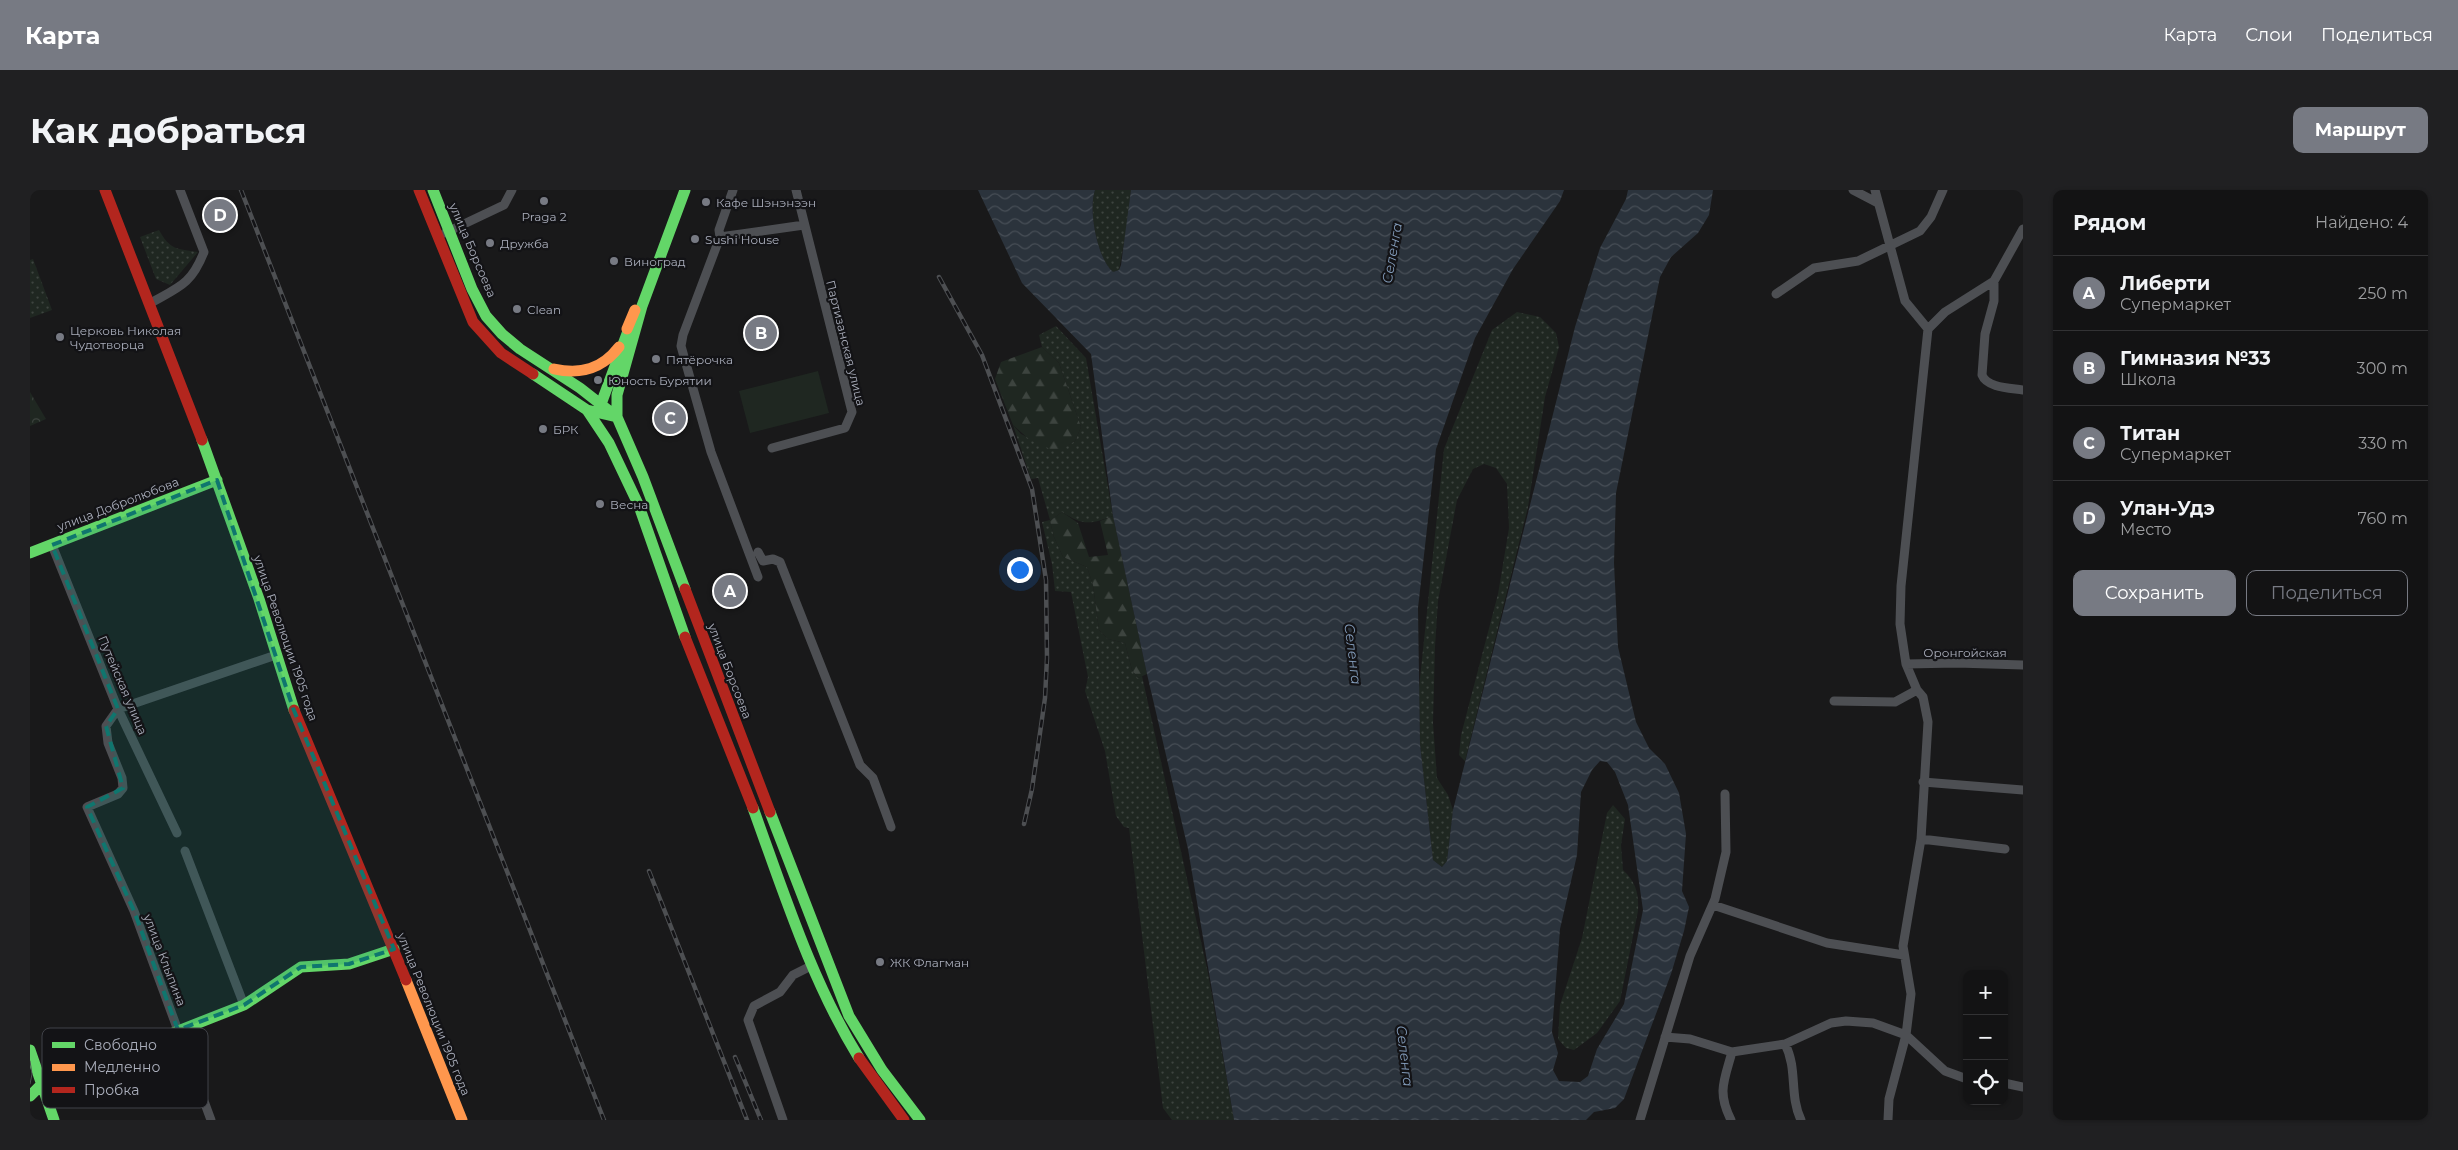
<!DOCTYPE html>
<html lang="ru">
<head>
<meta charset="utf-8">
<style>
	:root { --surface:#131314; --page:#202022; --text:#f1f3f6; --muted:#9d9ea0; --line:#323234; --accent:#777a83 }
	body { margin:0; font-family:Montserrat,sans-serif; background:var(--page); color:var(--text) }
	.controls { position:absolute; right:15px; bottom:15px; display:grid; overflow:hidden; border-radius:10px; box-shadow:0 1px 4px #0004 }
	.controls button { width:45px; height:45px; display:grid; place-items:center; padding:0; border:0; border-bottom:1px solid var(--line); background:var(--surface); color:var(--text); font:25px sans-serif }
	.you { position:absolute; left:989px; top:379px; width:18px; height:18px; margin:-12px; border:4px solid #fff; border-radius:50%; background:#1a73e8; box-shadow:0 0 0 8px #1a73e833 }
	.badge { display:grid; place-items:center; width:32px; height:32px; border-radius:50%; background:var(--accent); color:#fff; font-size:16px; font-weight:700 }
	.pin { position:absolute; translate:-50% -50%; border:2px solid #fff; box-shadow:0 1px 5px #0006 }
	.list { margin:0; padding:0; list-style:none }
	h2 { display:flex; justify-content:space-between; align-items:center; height:65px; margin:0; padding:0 20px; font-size:21px }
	h2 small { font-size:16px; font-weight:400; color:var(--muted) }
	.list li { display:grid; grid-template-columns:32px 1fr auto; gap:15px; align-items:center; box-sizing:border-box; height:75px; padding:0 20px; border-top:1px solid var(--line) }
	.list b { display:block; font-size:19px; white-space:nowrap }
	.list p { margin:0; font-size:16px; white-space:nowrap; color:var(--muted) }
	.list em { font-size:16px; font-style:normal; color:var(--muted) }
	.actions { display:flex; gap:10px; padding:15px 20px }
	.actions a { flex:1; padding:11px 0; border:1px solid var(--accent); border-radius:10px; text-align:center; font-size:18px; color:var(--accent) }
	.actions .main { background:var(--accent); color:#fff }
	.icon { flex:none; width:28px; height:28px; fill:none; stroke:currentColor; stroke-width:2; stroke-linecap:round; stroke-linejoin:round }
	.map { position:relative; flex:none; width:1993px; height:930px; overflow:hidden; border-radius:10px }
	header { display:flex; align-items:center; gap:30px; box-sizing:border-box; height:70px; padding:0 25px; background:var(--accent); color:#fff }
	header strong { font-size:24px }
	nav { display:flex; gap:28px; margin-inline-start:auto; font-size:18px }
	.intro { display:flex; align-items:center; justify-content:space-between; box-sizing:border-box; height:120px; padding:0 30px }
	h1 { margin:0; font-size:35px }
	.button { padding:12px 22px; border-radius:10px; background:var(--accent); color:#fff; font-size:18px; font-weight:700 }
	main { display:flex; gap:30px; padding:0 30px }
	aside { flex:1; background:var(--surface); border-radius:10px; box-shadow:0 1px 4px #0004 }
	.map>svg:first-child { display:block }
</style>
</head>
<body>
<header>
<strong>Карта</strong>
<nav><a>Карта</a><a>Слои</a><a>Поделиться</a></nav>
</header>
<div class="intro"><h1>Как добраться</h1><a class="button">Маршрут</a></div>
<main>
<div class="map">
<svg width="1993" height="930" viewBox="0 0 1993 930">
	<defs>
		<pattern id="grass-dots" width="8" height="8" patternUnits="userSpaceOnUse" patternTransform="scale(1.25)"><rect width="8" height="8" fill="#1f2721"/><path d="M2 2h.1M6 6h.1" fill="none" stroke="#3d443f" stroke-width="1.8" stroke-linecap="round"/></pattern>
		<pattern id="forest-firs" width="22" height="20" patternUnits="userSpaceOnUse" patternTransform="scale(1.25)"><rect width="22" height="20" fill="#1f2721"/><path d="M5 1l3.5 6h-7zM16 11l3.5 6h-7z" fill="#3d443f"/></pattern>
		<pattern id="park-crowns" width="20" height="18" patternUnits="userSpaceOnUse" patternTransform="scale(1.25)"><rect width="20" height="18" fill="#1f2721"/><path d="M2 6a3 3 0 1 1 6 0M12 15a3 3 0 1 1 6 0" fill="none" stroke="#3d443f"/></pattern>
		<pattern id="water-waves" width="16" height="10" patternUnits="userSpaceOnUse" patternTransform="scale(1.25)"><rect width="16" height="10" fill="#2b333c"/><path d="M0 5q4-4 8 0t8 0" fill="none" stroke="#474e56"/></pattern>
	</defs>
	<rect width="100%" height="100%" fill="#19191a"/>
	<!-- grass -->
	<path fill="url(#grass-dots)" d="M1065,0H1101L1096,42L1089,80L1083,82C1067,68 1058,20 1065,0Z
		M129,40C140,60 147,59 168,62L140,95L126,89L110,47Z
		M3,69L22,120L0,128V70Z
		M1487,122L1510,127L1526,143L1529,157L1515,207L1498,317L1435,571L1429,565L1431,545L1468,404L1479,338L1477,294L1466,278L1454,274L1443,279L1427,310L1408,411L1405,457L1403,533L1407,588L1418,605L1423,620L1417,671L1412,677L1403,670L1390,554L1389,498L1414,259L1462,140Z
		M1026,136L1056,168L1083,326C1059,335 1052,335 1032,322L1020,331L1024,347L1033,367L1057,377L1063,395L1069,440L1078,449L1095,453L1102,480L1108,488L1112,486L1178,783L1204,930H1142L1133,918L1099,638L1094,637L1086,626L1075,561L1055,501L1058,487L1041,402L1025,401L1022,374L1012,332L1020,330L1008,288L1001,289L983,235L991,244L1027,261L1045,251L1051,237L1029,173L1012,157L1009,145Z
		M1583,615L1595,629L1591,655L1593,680C1606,692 1609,704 1608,721L1590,811L1567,843L1544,860L1536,858L1528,849L1530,815L1552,748L1577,623Z"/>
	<!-- forest -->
	<path fill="url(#forest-firs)" d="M1012,157L1029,173L1051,237L1045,251L1027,262L1000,250L983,235L965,189L971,172Z
		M1032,322L1048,333L1059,367L1078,365L1070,331L1083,326L1117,484L1108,488L1102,480L1095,453L1078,449L1069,440L1063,395L1057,377L1033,367L1024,347L1020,331Z"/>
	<!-- park -->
	<path fill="url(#park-crowns)" d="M0,202L16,229L0,236Z"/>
	<!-- pitch -->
	<path fill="#1f2721" d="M788,181L799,223L720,243L709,201Z"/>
	<!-- water -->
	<path fill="url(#water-waves)" fill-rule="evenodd" d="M948,0H1065C1058,20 1067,68 1083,82L1089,80L1091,75L1101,0H1534L1530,11L1483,79L1445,148L1406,259L1388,418L1390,554L1403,670L1412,677L1417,671L1423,620L1545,137L1570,58L1596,9L1598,0H1683L1679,25L1668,43L1641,67L1630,87L1586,303L1584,373L1588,457L1606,532L1619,558L1635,574L1649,603L1656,644L1652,701L1659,717L1654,741L1641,784L1594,909L1585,918L1564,922L1556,930H1204L1158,659L1117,484L1083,326L1061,164L992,93ZM1570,571L1577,572L1585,582L1598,615L1613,720L1594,814L1567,859L1558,886L1550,892L1529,891L1523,880L1528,863L1522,842L1530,739L1547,665L1551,602L1562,580Z"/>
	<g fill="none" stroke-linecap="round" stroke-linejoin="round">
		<!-- street -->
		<path stroke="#4d4f53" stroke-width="9" d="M703,0L689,40L690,47L653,145L651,156L681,262L728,387
			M1823,0L1846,12
			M415,43L474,15L482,0
			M690,47L774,35
			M1964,91V111L1955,144L1952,185C1957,198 1981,198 1993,200
			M1746,104L1784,78L1828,71L1890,41L1901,27L1913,0
			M119,114C149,97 161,95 174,62L150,0
			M1898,139L1915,122L1964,91L1993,39
			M742,258L815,238L822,222L766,0
			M22,355L88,519L147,643
			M728,362L733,371L743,369L750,372L830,575L843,588L861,637
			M1876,474L1927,473L1993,475
			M1804,511L1865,512L1887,500
			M1893,592L1993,600
			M1891,649L1975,659
			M155,661L214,815
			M1683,715L1797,753L1874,765
			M1876,845L1915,881L1937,889
			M1635,847L1660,849L1702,862
			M1755,854C1768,879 1759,905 1771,930
			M1974,893L1993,897
			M181,930L104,721L57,617L88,604L93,598L92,588L78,553L76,536L88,519L246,465
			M753,930L718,830L724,816L750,802L763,785L781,776
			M1610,930L1660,766L1685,709L1696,662L1695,604
			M1701,930C1687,902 1694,891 1702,862L1755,854L1801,833L1816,831L1843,833L1876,845L1881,804L1873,756L1891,649L1898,532L1893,507L1887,500L1876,474L1870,434L1871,396L1898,139L1875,111L1845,0
			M1858,930L1859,909L1876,845"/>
		<!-- fast -->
		<path stroke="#63d668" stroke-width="11" d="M403,0L442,99L456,126L472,144L490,159L550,198L587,227L613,287L655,399
			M503,184L557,220L579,253L609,316L655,447
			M557,220L587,227V205L612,116L655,0
			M572,222L571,214L601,133
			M172,250L229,409L264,520
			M0,363L187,290
			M723,618C754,703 781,790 829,868
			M740,622L819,826L852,880L890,930
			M0,860L24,930
			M0,906L11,895L214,815L271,777L319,774L364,759"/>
		<!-- slow -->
		<path stroke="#ff974d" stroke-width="11" d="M597,139L605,120
			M524,179C551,185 572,179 589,157
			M376,790L432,930"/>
		<!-- jam -->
		<path stroke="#b3261e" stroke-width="11" d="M75,0L172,250
			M389,0L443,132L471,163L503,184
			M655,399L740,622
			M655,447L723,618
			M264,520L376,790
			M829,868L874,930"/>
		<!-- tram -->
		<path stroke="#4d4f52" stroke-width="1" d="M0,871L2,884L0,894"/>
		<defs>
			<path id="rail" d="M211,0L574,930
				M909,87L952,165L1002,299L1016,390L1017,468L1015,508L1002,599L994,634
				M619,681L717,930
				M705,867L731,930"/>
		</defs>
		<!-- rail casing -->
		<use href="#rail" stroke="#4d4f52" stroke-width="4.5"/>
		<!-- rail -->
		<use href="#rail" stroke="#131316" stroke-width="2.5" stroke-dasharray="8" stroke-linecap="butt"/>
	</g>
	<!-- marked area -->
	<path fill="#0f766e" fill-opacity="0.2" stroke="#0f766e" stroke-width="4" stroke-dasharray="10 6" stroke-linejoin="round" d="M187,290L263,518L364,759L319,774L271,777L214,815L148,840L104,721L57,617L93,598L76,536L88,519L22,355Z"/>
	<!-- markers -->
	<g fill="#777a83" stroke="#131316" stroke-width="2">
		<circle cx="514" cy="11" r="5"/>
		<circle cx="676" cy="12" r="5"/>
		<circle cx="665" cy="49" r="5"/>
		<circle cx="460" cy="53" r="5"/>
		<circle cx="584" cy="71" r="5"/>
		<circle cx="487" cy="119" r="5"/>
		<circle cx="30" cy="147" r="5"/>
		<circle cx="626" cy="169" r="5"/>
		<circle cx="568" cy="190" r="5"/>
		<circle cx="513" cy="239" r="5"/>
		<circle cx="570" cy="314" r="5"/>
		<circle cx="850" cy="772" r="5"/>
	</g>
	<g text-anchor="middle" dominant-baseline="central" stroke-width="4.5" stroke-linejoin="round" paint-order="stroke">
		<!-- poi labels -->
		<g font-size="12" fill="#aaaebb" stroke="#131316" text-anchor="start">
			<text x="686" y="12">Кафе Шэнэнээн</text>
			<text x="514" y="26" text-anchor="middle">Praga 2</text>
			<text x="675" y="49">Sushi House</text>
			<text x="470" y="53">Дружба</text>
			<text x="594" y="71">Виноград</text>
			<text x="497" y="119">Clean</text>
			<text x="40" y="140">Церковь Николая<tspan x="40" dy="14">Чудотворца</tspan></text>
			<text x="636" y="169">Пятёрочка</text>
			<text x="578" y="190">Юность Бурятии</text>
			<text x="523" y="239">БРК</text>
			<text x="580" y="314">Весна</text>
			<text x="860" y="772">ЖК Флагман</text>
		</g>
		<!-- street labels -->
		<g font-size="12" fill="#aaaebb" stroke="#131316">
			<text transform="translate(443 60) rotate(67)">улица Борсоева</text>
			<text transform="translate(816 153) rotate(76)">Партизанская улица</text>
			<text transform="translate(88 314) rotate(-21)">улица Добролюбова</text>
			<text transform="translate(256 448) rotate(71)">улица Революции 1905 года</text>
			<text x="1935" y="462">Оронгойская</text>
			<text transform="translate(700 481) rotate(69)">улица Борсоева</text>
			<text transform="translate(93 495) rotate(67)">Путейская улица</text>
			<text transform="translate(135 770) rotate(69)">улица Клыпина</text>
			<text transform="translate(404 824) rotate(68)">улица Революции 1905 года</text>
		</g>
		<!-- water labels -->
		<g font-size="14" font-style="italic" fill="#8099b7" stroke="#131316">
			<text transform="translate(1362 63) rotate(-80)">Селенга</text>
			<text transform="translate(1323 464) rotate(83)">Селенга</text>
			<text transform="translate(1375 866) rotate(83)">Селенга</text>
		</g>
	</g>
	<!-- legend -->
	<rect x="12" y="838" width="166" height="80" rx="8" fill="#131316" stroke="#404248" stroke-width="1"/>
	<rect x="22" y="852" width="23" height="6" fill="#63d668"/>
	<rect x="22" y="874" width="23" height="7" fill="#ff974d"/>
	<rect x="22" y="897" width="23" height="6" fill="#b3261e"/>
	<g font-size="14" fill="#aaaebb">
		<text x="54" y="860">Свободно</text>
		<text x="54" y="882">Медленно</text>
		<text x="54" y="905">Пробка</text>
	</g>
</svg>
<div class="controls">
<button>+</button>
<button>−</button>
<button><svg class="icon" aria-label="locate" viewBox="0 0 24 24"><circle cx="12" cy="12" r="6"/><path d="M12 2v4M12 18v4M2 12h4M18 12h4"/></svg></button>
</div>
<div class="you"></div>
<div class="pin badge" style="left:700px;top:401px">A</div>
<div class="pin badge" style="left:731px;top:143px">B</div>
<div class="pin badge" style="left:640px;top:228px">C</div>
<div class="pin badge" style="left:190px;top:25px">D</div>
</div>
<aside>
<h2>Рядом<small>Найдено: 4</small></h2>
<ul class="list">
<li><span class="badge">A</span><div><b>Либерти</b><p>Супермаркет</p></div><em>250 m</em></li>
<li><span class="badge">B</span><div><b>Гимназия №33</b><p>Школа</p></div><em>300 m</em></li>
<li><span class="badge">C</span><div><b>Титан</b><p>Супермаркет</p></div><em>330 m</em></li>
<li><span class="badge">D</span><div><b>Улан-Удэ</b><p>Место</p></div><em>760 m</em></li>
</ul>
<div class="actions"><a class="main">Сохранить</a><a>Поделиться</a></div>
</aside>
</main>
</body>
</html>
